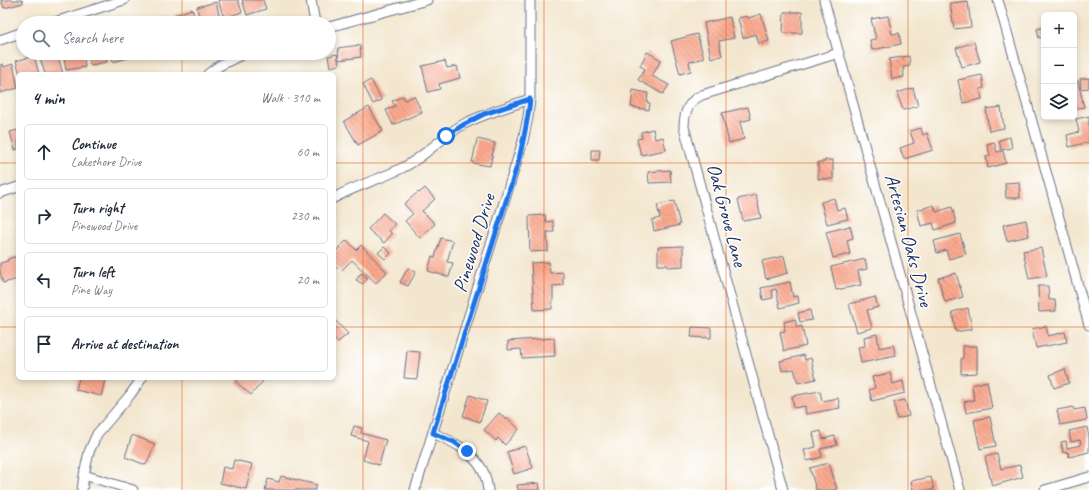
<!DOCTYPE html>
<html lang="en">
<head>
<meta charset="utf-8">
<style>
	:root { --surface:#fff; --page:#f2f2f3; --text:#1f2937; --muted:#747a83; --line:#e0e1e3 }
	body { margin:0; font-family:Caveat,sans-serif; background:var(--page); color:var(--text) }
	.controls { position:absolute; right:12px; top:12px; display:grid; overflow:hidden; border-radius:6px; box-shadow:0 2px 6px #0003 }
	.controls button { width:36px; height:36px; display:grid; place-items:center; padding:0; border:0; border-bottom:1px solid var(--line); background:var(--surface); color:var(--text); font:20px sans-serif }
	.stop { position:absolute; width:12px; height:12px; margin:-9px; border:3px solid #1a73e8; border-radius:50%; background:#fff }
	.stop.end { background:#1a73e8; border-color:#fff; box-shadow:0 1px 4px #0008 }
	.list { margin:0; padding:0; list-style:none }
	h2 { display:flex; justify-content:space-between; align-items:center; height:52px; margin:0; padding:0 16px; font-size:17px }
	h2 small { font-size:13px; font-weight:400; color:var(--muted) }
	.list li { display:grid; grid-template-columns:26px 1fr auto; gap:12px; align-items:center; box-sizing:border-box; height:56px; margin:0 8px 8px; padding:0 8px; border:1px solid var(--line); border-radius:6px }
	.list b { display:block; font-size:15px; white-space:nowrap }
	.list p { margin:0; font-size:13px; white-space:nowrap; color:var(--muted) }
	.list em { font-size:13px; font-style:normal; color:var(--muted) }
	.icon { flex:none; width:22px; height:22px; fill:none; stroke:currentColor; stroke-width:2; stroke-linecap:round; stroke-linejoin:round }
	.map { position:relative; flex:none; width:1089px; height:490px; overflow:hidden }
	.search { position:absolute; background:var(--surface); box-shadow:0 2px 6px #0003; left:16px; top:16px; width:320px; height:44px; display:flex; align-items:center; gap:10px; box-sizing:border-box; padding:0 14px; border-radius:22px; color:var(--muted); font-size:15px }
	.panel { position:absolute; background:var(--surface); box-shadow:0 2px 6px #0003; left:16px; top:72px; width:320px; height:308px; border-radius:6px }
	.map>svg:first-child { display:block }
</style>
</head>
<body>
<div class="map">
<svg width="1089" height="490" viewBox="0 0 1089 490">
	<defs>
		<pattern id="building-back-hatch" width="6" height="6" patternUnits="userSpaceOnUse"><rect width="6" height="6" fill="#fba98e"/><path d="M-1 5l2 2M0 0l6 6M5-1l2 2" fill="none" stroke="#ca8a77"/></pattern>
	</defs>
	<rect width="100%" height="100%" fill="#fff"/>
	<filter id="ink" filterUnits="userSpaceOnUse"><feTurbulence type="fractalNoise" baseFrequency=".025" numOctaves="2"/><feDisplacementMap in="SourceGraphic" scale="8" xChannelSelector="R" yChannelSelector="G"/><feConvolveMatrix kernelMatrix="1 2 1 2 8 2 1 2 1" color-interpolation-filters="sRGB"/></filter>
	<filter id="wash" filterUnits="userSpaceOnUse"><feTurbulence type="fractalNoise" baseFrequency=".012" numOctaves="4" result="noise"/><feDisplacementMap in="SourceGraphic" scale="16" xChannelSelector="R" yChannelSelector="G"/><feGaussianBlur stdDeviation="0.9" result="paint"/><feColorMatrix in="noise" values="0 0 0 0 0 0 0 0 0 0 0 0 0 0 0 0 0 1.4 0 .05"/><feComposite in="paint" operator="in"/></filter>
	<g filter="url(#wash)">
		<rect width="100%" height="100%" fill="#f3e6ce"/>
		<g id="blocks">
			<!-- building -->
			<path fill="url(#building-back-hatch)" d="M1,0H22L23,3L4,8Z
				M218,0H238L242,12L224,18Z
				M242,0H263L266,9L247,15Z
				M968,1L971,27L954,29L950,3Z
				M216,2L221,23H200L197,7Z
				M192,9L197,23H176L174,15Z
				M784,12H802V33H783Z
				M761,14L769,41L759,44L756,34L743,38L738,18L747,16L748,18Z
				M169,16L171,23H152V21Z
				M888,16L892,34L899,33L901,44L872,50L870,40L876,39L871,19Z
				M730,17L734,38L719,41L722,56L711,58L704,23Z
				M1044,27V37L1039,38L1037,29Z
				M697,34L704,58L689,62L691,71L680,74L671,41Z
				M974,42L980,62L962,67L956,48Z
				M360,45L361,57L339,60L338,48Z
				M647,52L661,60L652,76L669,85L663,94L638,80L645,69L640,66Z
				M43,53H57L63,74H45L39,54Z
				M63,53H83L85,67L66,70Z
				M88,53H106L107,62L90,65Z
				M111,53H131L132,57L113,62Z
				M337,54L339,65L330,67L328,56Z
				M34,56L39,74H20L16,61Z
				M909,56L910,66L903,67L904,77L892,79L889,59Z
				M445,61L447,68L457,66L460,78L439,84L440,89L428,92L422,66Z
				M3,64L4,67L13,64L18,88L0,93V65Z
				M982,75L984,88L980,89L982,99L963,103L958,80Z
				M1089,78V88L1081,89L1080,79Z
				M371,80L382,100L373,104L363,84Z
				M1078,81L1084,107L1074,109V82Z
				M913,88L918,106L903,110L897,93Z
				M633,90L648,93L647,102L650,103L649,110L631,107Z
				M403,96L405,100L414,96L422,112L393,125L386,110L395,106L392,101Z
				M369,107L383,131L358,145L344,121Z
				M748,107L751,119L740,122L744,139L729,143L722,113Z
				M1001,107L1004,128L989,131L986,109Z
				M1089,116V142L1069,147L1067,135L1079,132L1076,119Z
				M921,128L923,135L927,133L933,150L904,159L900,148L914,143L910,131Z
				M653,129L655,139L663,137L666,150L641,155L637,139L642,138L641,132Z
				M18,130V149L15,150L10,132Z
				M1010,137L1012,148L1001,150L999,140Z
				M477,139L495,143L490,166L472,163Z
				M994,142L997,152L1003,151L1006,163L988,168L986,157L990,156L987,144Z
				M592,150H600L599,160H592Z
				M825,160H833V179H818V162H825Z
				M670,170L671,182L649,183L648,172Z
				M1019,182L1020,198H1006L1005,183Z
				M425,188L435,199L422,211L435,224L420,238L405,221L413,214L404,204L418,192L419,193Z
				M756,195L761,218L743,221L738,199Z
				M834,198L837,210L845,208L848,219L827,224L821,202Z
				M674,201L680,225L654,231L652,220L660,218L657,205Z
				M934,205L936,212L952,207L956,223L935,230L933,223L921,226L917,210Z
				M383,213L395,224L389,231L392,234L384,243L368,229Z
				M545,215L546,222L553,221L554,232H547L548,251L530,252L529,216Z
				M1026,220L1029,236L1007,241L1003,225Z
				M850,226L853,238L847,240L850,254L833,258L826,232Z
				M960,234L966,254L949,259L946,250L937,253L934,241Z
				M441,238L453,241L447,262L453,263L449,277L428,271L432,256L435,257Z
				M347,240L356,250L361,245L387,272L376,283L352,260L341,271L334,264V253Z
				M683,246V266L668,267L667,265H658V247Z
				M384,247L391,253L385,259L378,253Z
				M1041,248L1047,276L1029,279L1023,251Z
				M18,256V279L3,283L0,272V263L8,261V259Z
				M784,256L788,273L766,279L762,261Z
				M865,259L867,269L858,271L861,285L836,290L831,267Z
				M549,262L550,273L563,272V285L553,286V302H552V309L534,310L531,263Z
				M408,268L416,272L408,286L400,282Z
				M361,273L368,278L363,284L356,280Z
				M956,273L963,297L945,302L938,278Z
				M790,282L793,297L798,296L799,303L780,308L776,289L772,290L773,298L763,300L761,288Z
				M1038,286H1048L1049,300H1055L1056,311L1039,312Z
				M875,297L878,307L867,310L872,328L857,332L849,304Z
				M968,308L972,329L956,332L952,312Z
				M810,310L812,320L800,322L798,313Z
				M334,319L348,334L338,342L334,338Z
				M795,319L797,327L802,326L806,346L784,351L780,332L785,331L784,322Z
				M1046,326L1048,336L1065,332L1067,342L1036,348L1032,329Z
				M692,327L711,328V338L691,337Z
				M877,334L879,348L893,345L896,356L861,363L858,347L865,346L864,337Z
				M554,338L555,356L522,358L521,349L508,350V341Z
				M963,346H977V373L961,374V359L963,358Z
				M407,351L420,352L417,379L404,378Z
				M804,355L805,360L811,358L816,379L798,383L794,369L782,371L780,361Z
				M1065,369L1069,383L1054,388L1050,375Z
				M890,373L893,384L903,381L905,393L872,401L869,390L875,388L872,377Z
				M79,378H98L105,380L101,396L76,390Z
				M239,378H260L263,381L251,395L236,382Z
				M987,381L992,408L966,413L964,402L974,400L972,385Z
				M820,391L822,401L838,398L840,408L806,414L805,406L794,408L792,396Z
				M470,395L487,401L480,422L463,416Z
				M905,400L909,416L897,419L894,402Z
				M1073,407L1074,410L1085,408L1087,420L1060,425L1057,410Z
				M499,413L506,419L507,417L519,429L505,445L498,438L496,441L484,430Z
				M990,417L996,446L980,449L974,420Z
				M354,426L362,428L361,433L386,440L379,465L363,460L368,441L351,436Z
				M1087,427L1089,437V452L1069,457L1068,452L1063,453L1061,442L1066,441L1067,448L1081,445L1080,440L1071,442L1069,431Z
				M821,431L823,439L835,436L837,445L820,449L822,457L807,461L804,450L816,447L813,433Z
				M132,435L155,444L146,465L125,457Z
				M525,446L533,468L514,474L507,452Z
				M997,454L1001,469L1020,465L1023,477L992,486L985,457Z
				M234,460L252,464L246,489L220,483L223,467L232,469Z
				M829,463L837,489L833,490H816L810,468Z
				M281,476L317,485L315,490H265L268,479L279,482Z
				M931,477L934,490H913L911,481Z
				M539,483L540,490H518L517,485Z"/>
		</g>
	</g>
	<g filter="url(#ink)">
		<use href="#blocks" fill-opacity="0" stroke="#676f85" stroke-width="1"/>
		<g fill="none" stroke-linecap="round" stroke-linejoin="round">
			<defs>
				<path id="minor" d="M311,0L315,23
					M824,0L960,490
					M998,0L1089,325
					M52,23L124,0
					M329,27L427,0
					M0,40L23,32
					M208,74L219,66L245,53
					M0,193L18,187
					M334,198C356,185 382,179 404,167C426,156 442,136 464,124C485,113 508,107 530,99
					M433,433C454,442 472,451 483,471C486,477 487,484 488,490
					M84,475L133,490
					M82,490L84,475L89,452L97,434L130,395L142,378
					M415,490L523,141L528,117L530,99V0
					M783,490L684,127C684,113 688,101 702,95L839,53
					M1045,490L1089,477"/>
			</defs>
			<!-- minor casing -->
			<use href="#minor" stroke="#676f85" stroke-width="11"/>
			<!-- minor -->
			<use href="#minor" stroke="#fff" stroke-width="9"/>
		</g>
	</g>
	<g fill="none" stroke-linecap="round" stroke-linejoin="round" filter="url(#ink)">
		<!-- route -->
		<path stroke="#1a73e8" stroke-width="5" d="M446,136L463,125L484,114L530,99C528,121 523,142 518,163L433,433L454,442L467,451"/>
	</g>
	<!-- grid -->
	<path fill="none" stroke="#de5710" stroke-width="1" stroke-opacity="0.55" d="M182,0V23M363,0V490M544,0V490M726,0V490M908,0V490M182,53V74M0,163H18M334,163H1089M0,327H18M334,327H1089M182,378V490"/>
	<g text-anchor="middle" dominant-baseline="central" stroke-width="3" stroke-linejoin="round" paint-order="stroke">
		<!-- street labels -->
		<g font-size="20" fill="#1b2f5e" stroke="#fff">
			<text transform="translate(727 215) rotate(75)">Oak Grove Lane</text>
			<text transform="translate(909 240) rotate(75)">Artesian Oaks Drive</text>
			<text transform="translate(474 243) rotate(-73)">Pinewood Drive</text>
		</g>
	</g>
</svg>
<div class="controls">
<button>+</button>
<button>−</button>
<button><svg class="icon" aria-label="layers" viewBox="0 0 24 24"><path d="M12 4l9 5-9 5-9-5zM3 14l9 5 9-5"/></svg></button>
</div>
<div class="stop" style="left:446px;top:136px"></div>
<div class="stop end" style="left:467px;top:451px"></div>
<div class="search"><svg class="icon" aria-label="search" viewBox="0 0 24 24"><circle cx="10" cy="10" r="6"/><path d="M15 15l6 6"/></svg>Search here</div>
<section class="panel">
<h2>4 min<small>Walk · 310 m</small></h2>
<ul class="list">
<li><svg class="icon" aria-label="ahead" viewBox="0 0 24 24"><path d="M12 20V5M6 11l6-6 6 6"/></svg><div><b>Continue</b><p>Lakeshore Drive</p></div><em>60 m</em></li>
<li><svg class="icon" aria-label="right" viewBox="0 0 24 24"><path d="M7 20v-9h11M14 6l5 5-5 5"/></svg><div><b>Turn right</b><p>Pinewood Drive</p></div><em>230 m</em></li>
<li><svg class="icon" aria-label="left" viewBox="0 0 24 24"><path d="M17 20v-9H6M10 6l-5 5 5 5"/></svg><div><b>Turn left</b><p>Pine Way</p></div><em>20 m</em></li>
<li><svg class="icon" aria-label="arrive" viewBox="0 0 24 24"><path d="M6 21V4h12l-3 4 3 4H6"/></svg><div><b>Arrive at destination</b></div></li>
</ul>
</section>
</div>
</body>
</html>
